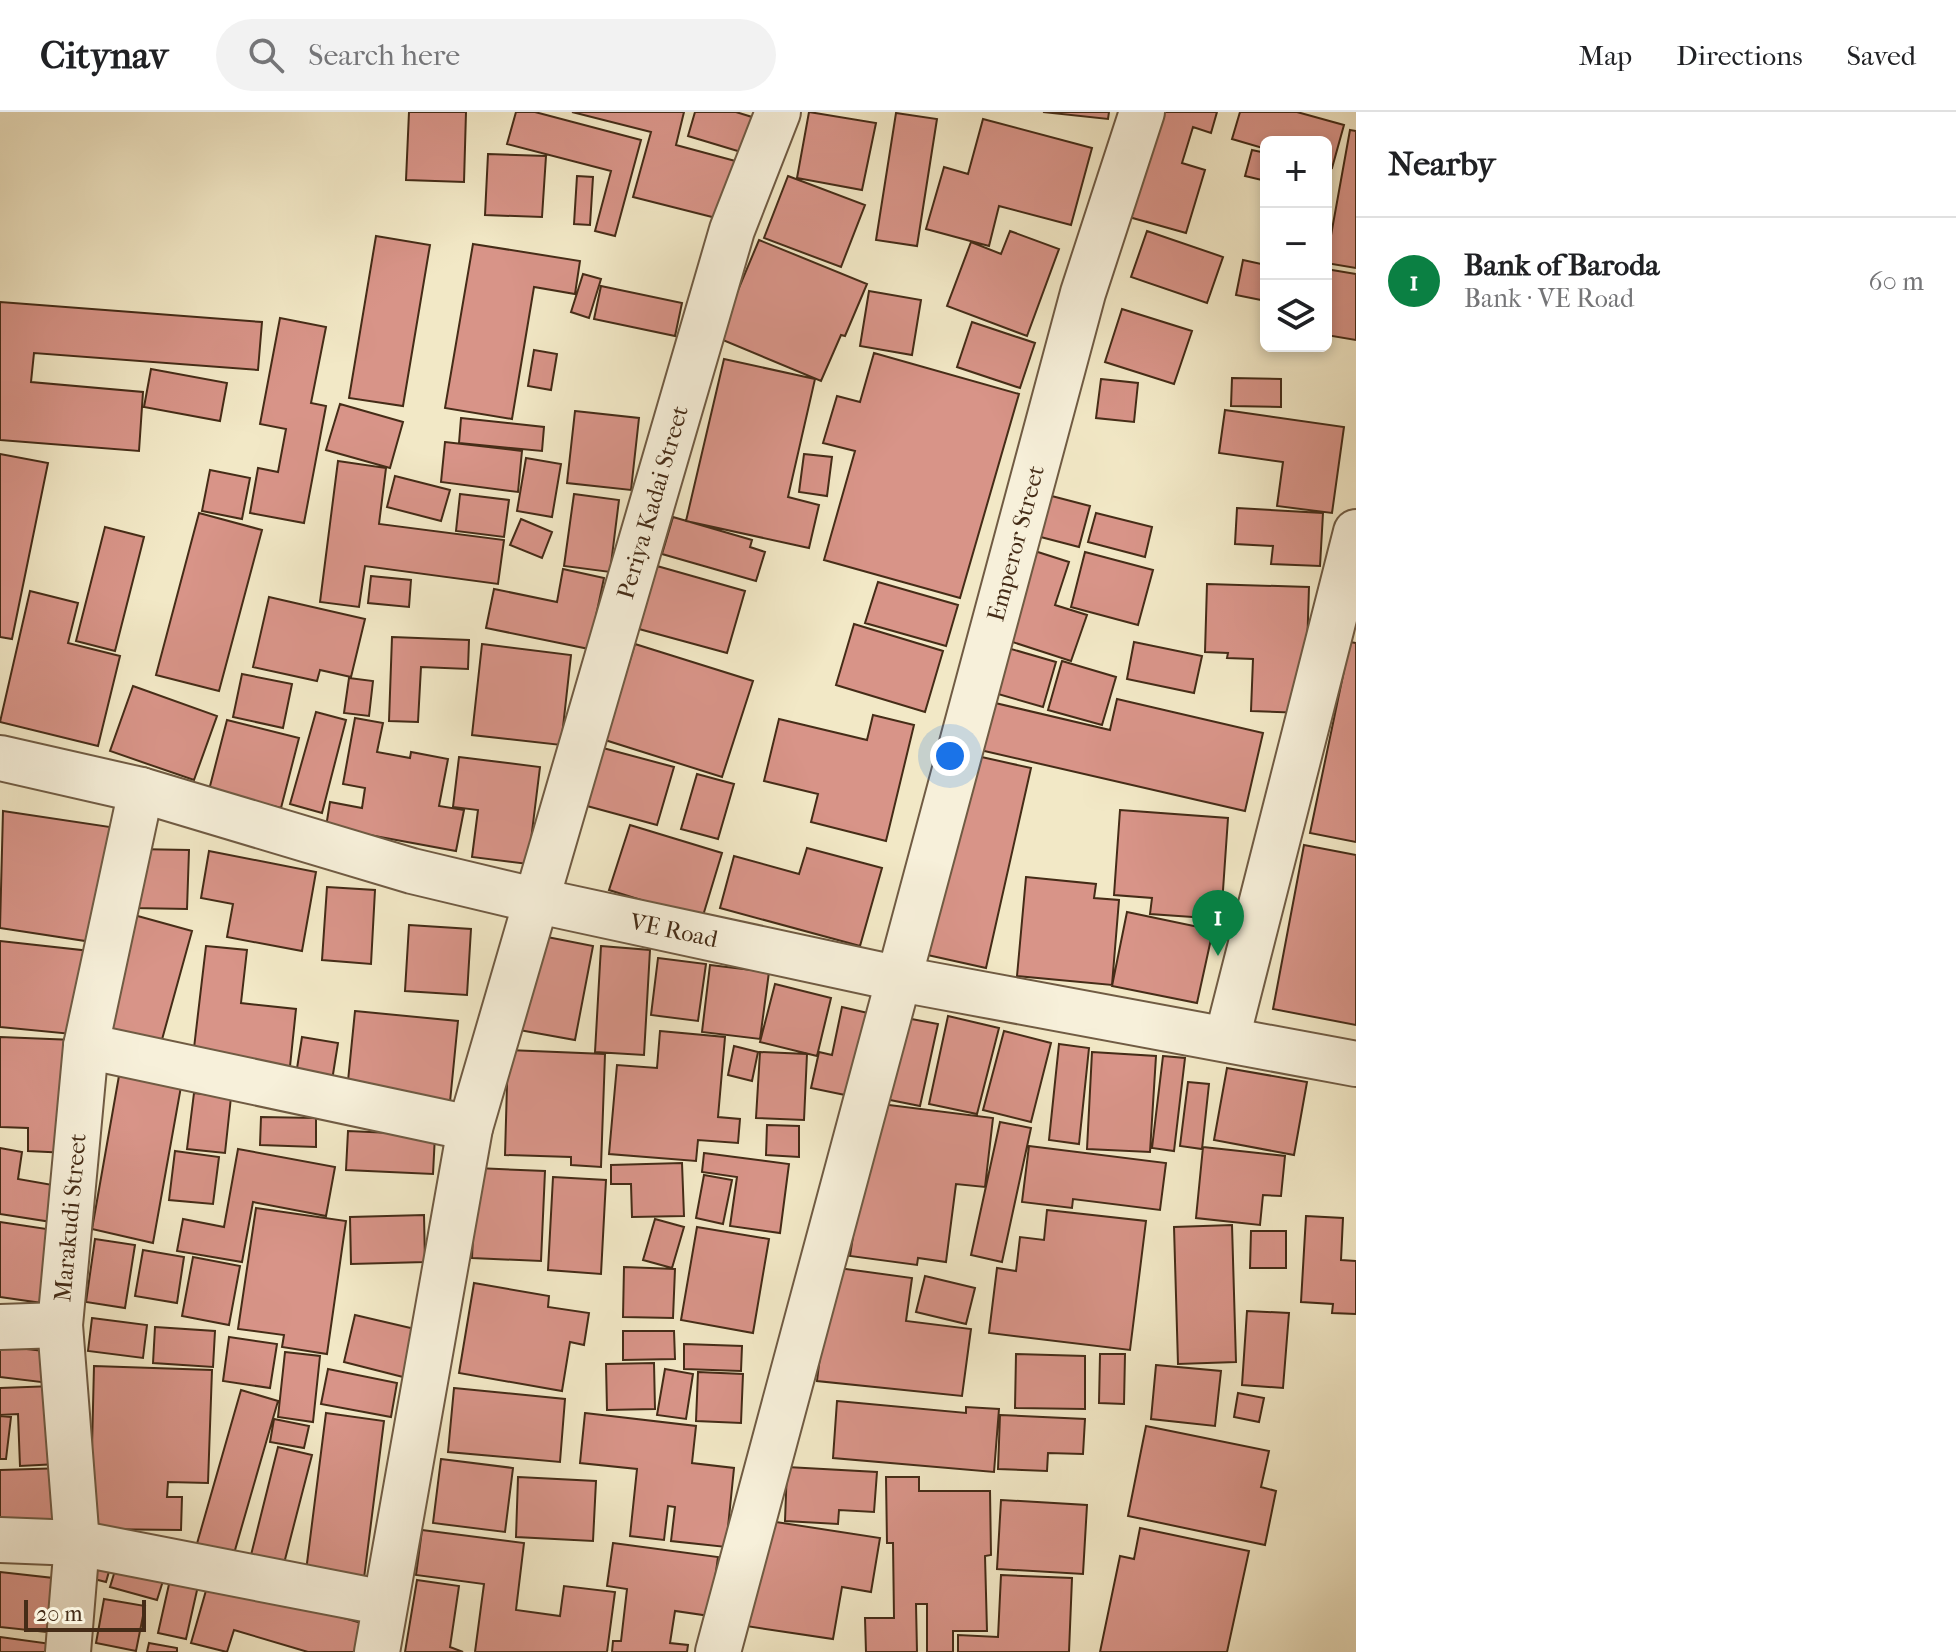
<!DOCTYPE html>
<html lang="en">
<head>
<meta charset="utf-8">
<style>
	:root { --surface:#fff; --page:#f2f2f2; --text:#202124; --muted:#757577; --line:#e0e0e0; --accent:#0b8043 }
	body { margin:0; font-family:"IM FELL French Canon",serif; background:var(--page); color:var(--text) }
	.controls { position:absolute; right:24px; top:24px; display:grid; overflow:hidden; border-radius:12px; box-shadow:0 4px 12px #0003 }
	.controls button { width:72px; height:72px; display:grid; place-items:center; padding:0; border:0; border-bottom:2px solid var(--line); background:var(--surface); color:var(--text); font:40px sans-serif }
	.scale { position:absolute; left:24px; bottom:20px; width:122px; box-sizing:border-box; padding-left:8px; border:4px solid #452c17; border-top:0; font-size:22px; line-height:28px; white-space:nowrap; color:#452c17; -webkit-text-stroke:6px #f7f0da; paint-order:stroke }
	.you { position:absolute; left:950px; top:644px; width:28px; height:28px; margin:-20px; border:6px solid #fff; border-radius:50%; background:#1a73e8; box-shadow:0 0 0 12px #1a73e833 }
	.badge { display:grid; place-items:center; width:52px; height:52px; border-radius:50%; background:var(--accent); color:#fff; font-size:26px; font-weight:700 }
	.pin { position:absolute; translate:-50% -66px; filter:drop-shadow(0 2px 4px #0008) }
	.pin::after { content:''; position:absolute; top:42px; width:28px; height:24px; background:inherit; clip-path:polygon(0 0,100% 0,50% 100%) }
	.list { margin:0; padding:0; list-style:none }
	h2 { display:flex; justify-content:space-between; align-items:center; height:104px; margin:0; padding:0 32px; font-size:34px }
	h2 small { font-size:26px; font-weight:400; color:var(--muted) }
	.list li { display:grid; grid-template-columns:52px 1fr auto; gap:24px; align-items:center; box-sizing:border-box; height:128px; padding:0 32px; border-top:2px solid var(--line) }
	.list b { display:block; font-size:30px; white-space:nowrap }
	.list p { margin:0; font-size:26px; white-space:nowrap; color:var(--muted) }
	.list em { font-size:26px; font-style:normal; color:var(--muted) }
	.icon { flex:none; width:44px; height:44px; fill:none; stroke:currentColor; stroke-width:2; stroke-linecap:round; stroke-linejoin:round }
	.map { position:relative; flex:none; width:1356px; height:1540px; overflow:hidden }
	header { display:flex; align-items:center; gap:48px; box-sizing:border-box; height:112px; padding:0 40px; background:var(--surface); border-bottom:2px solid var(--line) }
	header strong { font-size:38px }
	nav { display:flex; gap:44px; margin-inline-start:auto; font-size:28px }
	.search { width:560px; height:72px; background:var(--page); display:flex; align-items:center; gap:20px; box-sizing:border-box; padding:0 28px; border-radius:44px; color:var(--muted); font-size:30px }
	main { display:flex }
	aside { flex:1; background:var(--surface) }
	.map>svg:first-child { display:block }
</style>
</head>
<body>
<header>
<strong>Citynav</strong>
<div class="search"><svg class="icon" aria-label="search" viewBox="0 0 24 24"><circle cx="10" cy="10" r="6"/><path d="M15 15l6 6"/></svg>Search here</div>
<nav><a>Map</a><a>Directions</a><a>Saved</a></nav>
</header>
<main>
<div class="map">
<svg width="1356" height="1540" viewBox="0 0 1356 1540">
	<rect width="100%" height="100%" fill="#f2e8c6"/>
	<filter id="stains"><feTurbulence type="fractalNoise" baseFrequency=".0025" numOctaves="4"/><feColorMatrix values="0 0 0 0 .2 0 0 0 0 .09 0 0 0 0 .02 0 0 0 .5 -.17"/></filter>
	<radialGradient id="worn" r=".72"><stop offset=".6" stop-color="#630" stop-opacity="0"/><stop offset="1" stop-color="#630" stop-opacity=".3"/></radialGradient>
	<!-- building -->
	<path fill="#d89488" stroke="#452c17" stroke-width="2" d="M409,0H466L464,70L406,68Z
		M516,0H535L641,28L615,124L595,119L611,59L507,32Z
		M572,0H684L676,33L739,50L724,108L633,85L651,20Z
		M695,0H736L752,5L741,40L688,24Z
		M809,0L876,11L862,78L797,66Z
		M1043,0H1109L1108,7Z
		M1160,0H1217L1211,21L1193,15L1182,51L1205,58L1186,121L1129,105Z
		M1240,0H1297L1344,13L1332,56L1326,55V30H1266V37L1232,27Z
		M896,1L937,7L917,134L876,128Z
		M983,7L1092,36L1071,113L999,94L989,134L926,117L944,55L968,62Z
		M1350,18L1356,19V156L1326,151Z
		M1252,38L1266,41V69L1245,64Z
		M488,42L546,44L542,105L485,103Z
		M577,64L593,65L590,113L574,112Z
		M788,64L865,93L841,155L764,126Z
		M1010,119L1059,137L1027,224L947,194L971,130L1001,142Z
		M1147,119L1223,145L1207,191L1131,165Z
		M376,124L430,133L403,294L349,286Z
		M759,128L867,172L845,224L841,223L821,269L718,226Z
		M473,132L580,149L575,182L534,175L512,307L445,296Z
		M1243,148L1266,153V189L1236,183Z
		M1326,157L1356,162V228L1326,223Z
		M583,162L601,167L589,206L571,200Z
		M601,174L682,191L675,224L594,207Z
		M869,179L921,188L912,243L860,234Z
		M0,190L262,210L258,258L34,241L31,270L143,280L139,339L0,328Z
		M1122,197L1192,219L1174,272L1105,250Z
		M280,206L326,215L311,291L326,294L304,411L250,401L258,356L278,360L286,317L260,312Z
		M972,210L1035,231L1020,276L957,255Z
		M534,238L557,242L551,278L528,274Z
		M874,241L1019,282L960,486L824,448L855,339L823,331L837,284L860,290Z
		M724,247L815,267L788,385L819,393L809,436L686,409Z
		M151,257L227,271L220,309L144,295Z
		M1232,266L1281,267V295L1231,294Z
		M1101,267L1138,271L1134,310L1096,306Z
		M340,292L403,310L390,356L326,338Z
		M1225,298L1344,315L1332,401L1277,394L1283,350L1219,341Z
		M575,299L639,306L631,378L567,371Z
		M461,306L544,315L542,339L459,331Z
		M445,330L522,339L518,380L441,370Z
		M0,342L48,351L12,527L0,525Z
		M804,342L832,345L827,384L799,380Z
		M526,346L561,352L552,405L517,399Z
		M338,349L386,356L379,412L504,428L498,472L365,454L359,495L320,490Z
		M210,358L250,366L242,407L202,399Z
		M395,364L450,378L441,409L387,395Z
		M460,382L509,388L504,425L456,419Z
		M574,382L619,388L610,460L564,454Z
		M1044,382L1090,394L1079,435L1033,423Z
		M1237,396L1323,401L1320,454L1271,452L1273,434L1235,432Z
		M199,401L262,418L219,579L156,563Z
		M1096,401L1152,415L1145,445L1088,430Z
		M673,405L752,428L750,435L765,440L756,469L662,442Z
		M521,407L552,420L542,446L510,433Z
		M105,415L144,425L115,539L76,529Z
		M1019,434L1069,450L1055,493L1087,503L1071,549L991,523Z
		M1085,440L1153,458L1138,513L1071,495Z
		M657,454L745,479L727,541L639,517Z
		M563,457L604,466L589,537L486,516L494,477L557,490Z
		M371,464L411,468L409,495L368,491Z
		M878,470L958,493L946,534L865,511Z
		M1207,472L1309,475L1305,601L1251,599L1253,547L1227,546L1228,541L1205,540Z
		M30,479L78,491L68,531L120,544L98,634L0,610Z
		M269,485L365,507L351,565L320,558L317,569L253,555Z
		M854,512L943,539L925,600L836,573Z
		M392,525L469,528L468,557L421,555L418,610L389,609Z
		M987,530L1056,550L1043,595L974,575Z
		M1134,530L1202,544L1194,581L1127,567Z
		M1350,530L1356,531V730L1310,721Z
		M482,532L571,543L561,633L472,623Z
		M635,532L753,569L722,665L605,628Z
		M1062,549L1116,565L1102,613L1048,598Z
		M242,562L292,572L283,616L233,605Z
		M349,566L373,569L369,604L344,601Z
		M133,574L217,604L194,668L110,639Z
		M1117,587L1263,621L1245,699L980,638L991,590L1110,618Z
		M316,600L346,608L322,701L290,692Z
		M873,603L914,613L886,729L811,710L818,682L764,669L779,607L867,628Z
		M355,606L383,611L377,640L410,646L411,640L448,647L439,694L464,698L456,739L326,715L330,690L362,696L365,676L343,672Z
		M227,608L299,626L281,696L209,678Z
		M603,636L674,655L657,713L587,694Z
		M950,638L1031,656L986,856L905,838Z
		M459,645L540,655L528,752L472,745L478,698L453,695Z
		M697,662L734,672L718,727L681,717Z
		M1120,698L1228,706L1221,807L1150,802L1152,786L1114,783Z
		M3,699L110,715L92,830L0,816Z
		M630,713L722,741L702,807L609,778Z
		M1304,733L1356,743V913L1273,897Z
		M807,736L882,756L860,834L720,796L734,744L799,762Z
		M135,737L189,738L187,797L133,796Z
		M209,739L316,760L302,839L227,825L233,792L201,786Z
		M1026,765L1096,772L1094,786L1119,788L1112,873L1017,864Z
		M327,775L375,778L371,852L322,848Z
		M1127,800L1213,818L1197,891L1112,874Z
		M134,803L192,819L158,942L100,926Z
		M409,813L471,817L467,883L405,879Z
		M537,823L593,834L575,928L519,918Z
		M0,829L90,839L82,923L0,915Z
		M206,834L247,838L241,891L296,897L289,964L192,953Z
		M601,834L650,838L644,943L595,940Z
		M658,846L706,852L698,909L651,903Z
		M710,853L769,860L760,927L702,920Z
		M775,872L831,886L817,944L760,930Z
		M842,895L868,901L850,984L811,976L819,940L832,943Z
		M355,899L458,909L449,1000L347,979Z
		M948,904L999,916L977,1002L929,992Z
		M901,905L938,912L920,994L880,986Z
		M660,919L725,925L718,1005L740,1007L738,1031L698,1028L696,1049L609,1042L617,953L657,956Z
		M1004,919L1051,931L1031,1010L983,998Z
		M0,925L74,928L68,1041L28,1039V1016L0,1015Z
		M302,925L338,931L330,981L294,975Z
		M1059,932L1089,936L1079,1032L1049,1028Z
		M734,934L758,940L752,969L728,963Z
		M508,938L605,942L601,1055L571,1053V1045L505,1043Z
		M760,940L807,942L804,1008L756,1006Z
		M1092,940L1156,944L1150,1040L1087,1037Z
		M1163,944L1185,946L1174,1039L1152,1036Z
		M1227,956L1307,970L1294,1043L1214,1028Z
		M120,958L182,969L153,1131L92,1117Z
		M1188,970L1209,972L1202,1037L1180,1034Z
		M194,981L231,985L225,1041L187,1037Z
		M873,991L993,1006L985,1075L956,1072L946,1150L918,1146L917,1153L850,1144Z
		M261,1005L316,1006V1035L260,1033Z
		M1000,1010L1031,1016L1002,1150L971,1143Z
		M767,1013L799,1014V1045L766,1043Z
		M348,1019L435,1023L433,1062L346,1058Z
		M1029,1034L1166,1051L1160,1098L1073,1087L1072,1096L1022,1090Z
		M1203,1035L1285,1044L1281,1084L1263,1083L1260,1113L1196,1106Z
		M0,1036L22,1040L18,1067L64,1075L58,1111L0,1102Z
		M238,1037L335,1055L326,1104L253,1090L242,1150L177,1139L183,1107L224,1115Z
		M175,1039L219,1045L213,1092L169,1088Z
		M704,1041L789,1052L780,1121L730,1114L737,1065L702,1060Z
		M682,1051L684,1104L632,1105L631,1072H611V1053Z
		M476,1056L545,1059L541,1149L472,1146Z
		M704,1063L732,1068L723,1112L696,1106Z
		M553,1065L606,1068L601,1162L548,1158Z
		M256,1096L346,1109L327,1242L282,1235L284,1223L238,1217Z
		M1047,1098L1146,1109L1130,1238L989,1221L997,1156L1016,1159L1020,1125L1044,1128Z
		M424,1103L425,1150L351,1152L350,1105Z
		M1306,1104L1343,1106L1341,1148L1356,1149V1202L1332,1201L1333,1192L1301,1190Z
		M655,1107L684,1115L672,1156L643,1148Z
		M0,1110L60,1119L49,1192L0,1185Z
		M1232,1113L1236,1250L1178,1252L1174,1115Z
		M697,1115L769,1127L753,1221L681,1208Z
		M1251,1119H1286V1156H1250Z
		M95,1127L135,1133L125,1196L86,1190Z
		M143,1138L184,1145L177,1191L135,1184Z
		M193,1145L240,1154L229,1213L182,1204Z
		M624,1155L675,1157L673,1206L623,1205Z
		M831,1155L912,1166L906,1209L971,1217L962,1284L817,1269Z
		M925,1164L975,1176L966,1212L916,1200Z
		M474,1171L549,1184L548,1195L589,1201L584,1233L570,1230L562,1279L459,1261Z
		M1247,1199L1289,1201L1283,1276L1242,1273Z
		M355,1203L415,1217L403,1265L344,1250Z
		M92,1206L147,1213L143,1246L88,1239Z
		M155,1215L215,1219L213,1255L153,1251Z
		M623,1219H674L675,1247L623,1248Z
		M229,1225L277,1232L270,1276L223,1269Z
		M684,1232L742,1234L741,1259L684,1257Z
		M0,1234L53,1240L49,1271L0,1265Z
		M285,1240L320,1244L313,1310L278,1305Z
		M1016,1242L1085,1244V1297L1015,1296Z
		M1100,1242H1125L1124,1292L1099,1291Z
		M654,1251L655,1297L607,1298L606,1252Z
		M1156,1253L1221,1259L1215,1314L1151,1307Z
		M94,1254L212,1258L208,1371L168,1370L167,1385H182L181,1418L90,1417Z
		M328,1257L397,1271L391,1305L321,1292Z
		M665,1257L693,1262L686,1307L657,1303Z
		M698,1260L743,1262L741,1311L696,1309Z
		M54,1274L58,1352L20,1354L18,1302L0,1303V1276Z
		M454,1276L565,1287L560,1350L448,1340Z
		M241,1278L278,1289L233,1445L196,1435Z
		M1238,1281L1264,1286L1259,1310L1234,1305Z
		M837,1289L966,1301V1295L999,1297L994,1360L833,1346Z
		M326,1301L384,1309L363,1474L305,1467Z
		M585,1301L696,1314L692,1351L734,1356L726,1435L671,1429L675,1395L668,1394L664,1428L630,1424L637,1357L580,1351Z
		M1000,1303L1085,1307L1083,1342L1048,1341L1047,1359L998,1357Z
		M0,1304L11,1305L6,1347H0Z
		M274,1307L309,1314L304,1336L270,1330Z
		M1146,1314L1269,1339L1261,1375L1276,1379L1265,1433L1128,1404Z
		M278,1335L312,1343L281,1463L248,1455Z
		M441,1347L513,1356L505,1420L433,1411Z
		M787,1355L877,1360L874,1400L839,1398L838,1412L785,1409Z
		M65,1356L67,1414L0,1417V1358Z
		M518,1365L596,1369L593,1429L516,1425Z
		M886,1365H919V1379H990L991,1443L985,1444L987,1519H953V1540H927V1492H916L917,1540H866L865,1506H894L893,1431H887Z
		M1001,1388L1087,1393L1083,1462L997,1457Z
		M763,1408L880,1426L871,1480L842,1475L833,1527L746,1514Z
		M1140,1416L1249,1439L1227,1540H1100L1120,1444L1134,1447Z
		M422,1418L524,1431L516,1498L560,1504L564,1474L615,1480L607,1540H475L484,1472L416,1463Z
		M613,1431L718,1445L710,1504L675,1499L670,1531L688,1533L687,1540H612L613,1529H621L627,1477L607,1474Z
		M120,1442L167,1456L157,1488L110,1475Z
		M92,1444L112,1449L106,1470L86,1465Z
		M172,1459L200,1465L186,1527L158,1521Z
		M0,1460L71,1468L65,1522L0,1515Z
		M1001,1463L1072,1466L1069,1540H958V1523L998,1525Z
		M209,1468L365,1512L356,1540H308L234,1518L227,1540L191,1531Z
		M417,1468L459,1474L450,1535L463,1540H405Z
		M104,1487L145,1494L136,1539L96,1531Z
		M0,1525L66,1534L65,1540H0Z
		M149,1531L177,1536V1540H147Z"/>
	<g fill="none" stroke-linecap="round" stroke-linejoin="round">
		<defs>
			<g id="minor">
				<path id="s1" d="M0,646L141,678L412,759L534,788L900,867L1356,952"/>
				<path d="M1227,926L1356,420"/>
				<path d="M86,934L470,1016"/>
				<path d="M0,1215L60,1213"/>
				<path d="M0,1428L77,1431L385,1491"/>
				<path id="s2" d="M68,1540L77,1431L60,1213L86,934L141,678"/>
				<path id="s3" d="M377,1540L470,1016L732,118L778,0"/>
				<path id="s4" d="M718,1540L1083,181L1142,0"/>
			</g>
		</defs>
		<!-- minor casing -->
		<use href="#minor" stroke="#705b43" stroke-width="48"/>
		<!-- minor -->
		<use href="#minor" stroke="#f7f0da" stroke-width="44"/>
	</g>
	<g text-anchor="middle" dominant-baseline="central" stroke-width="6" stroke-linejoin="round" paint-order="stroke">
		<!-- street labels -->
		<g font-size="24" fill="#452c17" stroke="#f7f0da">
			<text stroke="none"><textPath href="#s3" startOffset="1184">Periya Kadai Street</textPath></text>
			<text stroke="none"><textPath href="#s4" startOffset="1148">Emperor Street</textPath></text>
			<text stroke="none"><textPath href="#s1" startOffset="696">VE Road</textPath></text>
			<text stroke="none"><textPath href="#s2" startOffset="436">Marakudi Street</textPath></text>
		</g>
	</g>
	<rect width="100%" height="100%" filter="url(#stains)"/>
	<rect width="100%" height="100%" fill="url(#worn)"/>
</svg>
<div class="controls">
<button>+</button>
<button>−</button>
<button><svg class="icon" aria-label="layers" viewBox="0 0 24 24"><path d="M12 4l9 5-9 5-9-5zM3 14l9 5 9-5"/></svg></button>
</div>
<div class="scale">20 m</div>
<div class="you"></div>
<div class="pin badge" style="left:1218px;top:844px">1</div>
</div>
<aside>
<h2>Nearby<small></small></h2>
<ul class="list">
<li><span class="badge">1</span><div><b>Bank of Baroda</b><p>Bank · VE Road</p></div><em>60 m</em></li>
</ul>
</aside>
</main>
</body>
</html>
